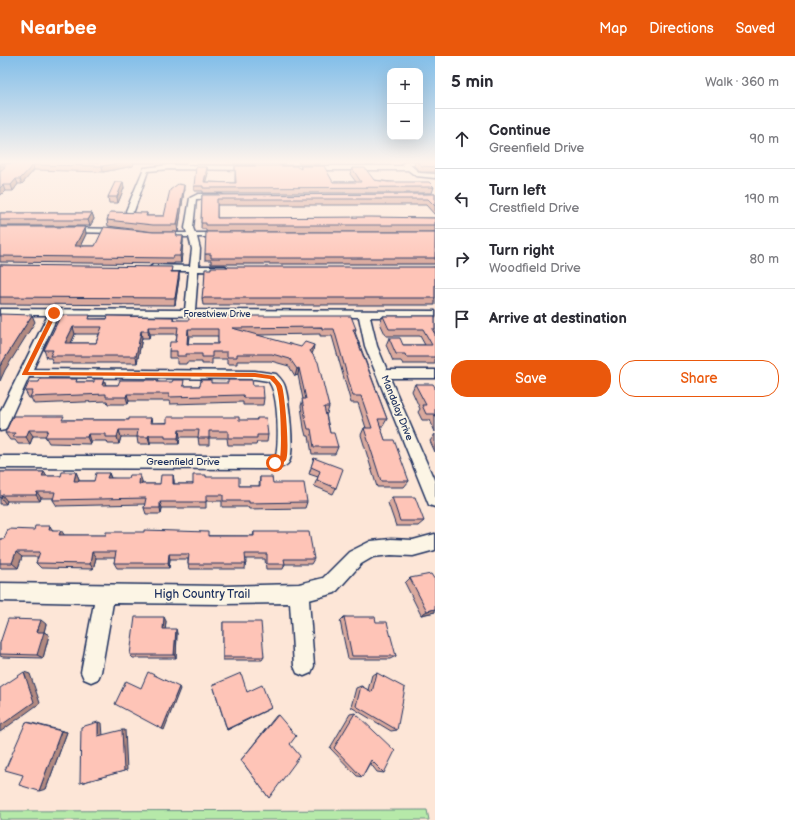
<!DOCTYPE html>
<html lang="en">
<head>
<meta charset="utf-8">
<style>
	:root { --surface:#fff; --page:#f2f2f3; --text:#2b2b33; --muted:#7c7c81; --line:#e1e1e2; --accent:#ea580c }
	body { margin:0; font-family:"Balsamiq Sans",sans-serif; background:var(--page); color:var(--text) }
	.controls { position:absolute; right:12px; top:12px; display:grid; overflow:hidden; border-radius:8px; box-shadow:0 4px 16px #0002 }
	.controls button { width:36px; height:36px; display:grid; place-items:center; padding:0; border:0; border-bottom:1px solid var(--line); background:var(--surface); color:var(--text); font:20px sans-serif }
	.stop { position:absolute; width:12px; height:12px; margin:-9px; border:3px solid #ea580c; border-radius:50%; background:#fff }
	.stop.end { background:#ea580c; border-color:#fff; box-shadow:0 1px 4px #0008 }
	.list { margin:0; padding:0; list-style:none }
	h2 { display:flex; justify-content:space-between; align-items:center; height:52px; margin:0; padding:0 16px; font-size:17px }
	h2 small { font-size:13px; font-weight:400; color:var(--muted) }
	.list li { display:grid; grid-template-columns:26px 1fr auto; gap:12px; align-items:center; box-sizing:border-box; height:60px; padding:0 16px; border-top:1px solid var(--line) }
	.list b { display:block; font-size:15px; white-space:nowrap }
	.list p { margin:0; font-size:13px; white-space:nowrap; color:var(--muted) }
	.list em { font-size:13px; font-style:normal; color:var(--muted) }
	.actions { display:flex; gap:8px; padding:12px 16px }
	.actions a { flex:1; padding:9px 0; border:1px solid var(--accent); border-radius:16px; text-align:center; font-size:14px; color:var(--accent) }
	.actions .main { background:var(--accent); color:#fff }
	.icon { flex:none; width:22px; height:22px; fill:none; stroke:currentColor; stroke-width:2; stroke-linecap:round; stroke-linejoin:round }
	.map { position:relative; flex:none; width:435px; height:764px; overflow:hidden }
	header { display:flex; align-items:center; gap:24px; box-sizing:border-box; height:56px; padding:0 20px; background:var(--accent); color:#fff }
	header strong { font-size:19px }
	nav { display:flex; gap:22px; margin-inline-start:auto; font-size:14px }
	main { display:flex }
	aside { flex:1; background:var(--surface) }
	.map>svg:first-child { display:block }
</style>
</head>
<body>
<header>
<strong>Nearbee</strong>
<nav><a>Map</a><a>Directions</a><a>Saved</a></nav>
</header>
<main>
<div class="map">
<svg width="435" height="764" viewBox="0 0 435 764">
	<rect width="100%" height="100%" fill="#fde6d7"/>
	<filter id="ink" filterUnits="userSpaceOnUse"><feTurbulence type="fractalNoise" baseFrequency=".025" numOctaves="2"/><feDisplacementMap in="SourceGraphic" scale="8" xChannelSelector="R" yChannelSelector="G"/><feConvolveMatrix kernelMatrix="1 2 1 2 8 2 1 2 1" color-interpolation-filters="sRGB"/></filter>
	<g filter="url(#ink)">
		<!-- green -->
		<path fill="#b6e9a9" stroke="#688c84" d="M427,754L429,764H0V755Z"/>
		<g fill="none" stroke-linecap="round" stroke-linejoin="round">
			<defs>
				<path id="minor" d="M407,105H435V108H409L420,117L435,118V122L416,120L408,114H281L278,112L281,110H404L402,108Z
					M169,109L254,110L257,112L254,114L169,113L148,115L134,155L130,157H127L126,155L144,112Z
					M198,138H221L224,140L221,142L196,143L193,172L195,177H225L229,179L225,181H197L200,193L199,210H225L229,213L225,216L198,215L195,254L435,255V261H370L377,290L387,314H435V322H390L435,426V451L429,449L427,444L365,290L359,261L58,259L33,313L255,315L276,318C280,322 284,326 285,331C289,344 295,395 289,406C286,411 280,412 275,413L0,412V400H276C279,385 279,336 268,325L255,323L29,321L7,370L5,374L0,375V356L48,259H0V253L185,254L189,215H153L149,212L153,209L190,210L192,193L189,181H157L153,179L157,177H187L185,172L190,142Z
					M65,172L121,173L125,175L121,177L68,176L64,174Z
					M435,478V494L413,500L391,499L373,501L361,508L335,537L309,544L314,610L311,617L304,620L297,617L294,610L290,547L223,548L113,547L101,616L98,623L91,626L84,623L81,616L94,547L0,545V527L223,530L299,528L323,522L349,496L371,485L391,483L413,484Z"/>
			</defs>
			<!-- minor casing -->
			<use href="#minor" stroke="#1b2f5e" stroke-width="3"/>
			<!-- minor -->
			<use href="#minor" fill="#fcf5e5" fill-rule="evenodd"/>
		</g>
		<!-- wall -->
		<path fill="#daa99d" stroke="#1b2f5e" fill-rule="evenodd" d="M0,105H40L0,106Z
			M53,105H186V107H134L133,110L103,116L34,114L22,128H18L13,135H5L0,140V108L98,107L99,106Z
			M229,105H286L285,108H234V106H229Z
			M298,105H340L339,107L320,106V108H299Z
			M415,105H435V116H421L414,110Z
			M235,110L300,113L301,110L333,126H356L350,118L352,112L374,124L434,131L432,137H203V135H194V130L208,117L205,126L235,127Z
			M123,126L124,132L118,147H109L108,141Z
			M184,135L178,176H154L108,170L107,164L147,157V160H164Z
			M435,138V159L426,149H217V162H435V176H206V173H201L202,139Z
			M0,157H92L94,163L90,170H0Z
			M0,171H85L86,178L80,190H95L177,180H183V186L181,207H174V208L0,206Z
			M435,176V208H211V204H205V198Z
			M0,209L179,216V223L175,249L0,248Z
			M435,211V249H203L202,242Z
			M61,259L91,263L173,261L174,264L356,273L355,276L387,363L383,370H380L385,384L409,425L404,431H377L361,379L364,372H366L358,347H351L332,280H320V278L256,279L313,296L312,297L329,351L327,358H326L330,377L338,391L335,398H312L309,380H306L304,372L301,350L303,343L298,319L295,320L289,310L271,305H237V308H227V303H212V308H202V306H187L186,308H177V302H169V295L176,286L177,278H150L149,282H142L137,307H53L51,302H47L44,294ZM75,278H99L96,287H71ZM189,280H218V288H188Z
			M383,260H435V308H403L401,305H393L386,289L389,282L403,289H425L420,280H386L380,267Z
			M104,323L106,329H118L157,324L158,326L184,330H200L211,327L253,330L264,342L263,349H243V346L170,348L169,345H129L128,348H108L107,345L34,348L31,342H29L25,335L39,326H94Z
			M415,328L435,331V376L430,364H422L418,356L420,353L412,335Z
			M151,362L152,367L257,364V362L268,379L267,386H257L256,389H228L227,382H209V389H199L198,381H180L179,388H166V386H150V388H138L137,381H121L119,388H108L107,385H90V388L49,387L45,380H33L30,388H18L15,384H10L5,377L65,364H129Z
			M435,378V396L430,385Z
			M314,402L336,432L333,438L314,430L318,421L309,418Z
			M0,416H44L46,420H61L76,416L79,423V425H94L109,417L111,422L142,425V428H160L173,419L174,425V428H193L206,421L239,430H259L260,421L273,427L307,446L305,452L249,453L248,451H222V445H206V452H162L161,458H146L144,452L145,448L57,450L53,444V442H41L40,445H7L6,448H0Z
			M392,441L424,465L418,470H396L388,447Z
			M53,474L64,479L253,480L254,476L314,503L311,508H285L283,513H266L265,503H246L245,513H189L188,508V503H170L169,512H117L114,507L115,502H96L93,513L41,512L36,507L38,501H22L18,512H1L0,511V483H4Z
			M410,522L435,556L421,559L405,527Z
			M344,561L376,566L396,600L390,603H348L340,565Z
			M166,565L165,573L177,577L176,602H133L130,599Z
			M223,566L264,601L262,604H223Z
			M46,568L44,576L49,579L43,602L3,601L0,600V587Z
			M377,617L397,674L391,675L351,651L356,632L361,630L368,634L372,619Z
			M213,629L247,636L269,653L227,674Z
			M355,657L384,717L377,716L370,707L362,721L357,720L330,692L350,658Z
			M278,659L290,688L269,742L241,704L276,660Z
			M26,666L32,667L67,676L46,733L23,719Z"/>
		<!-- shaded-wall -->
		<path fill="#b28980" stroke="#1b2f5e" d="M132,105H134V107L133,110L103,116L102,110Z
			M33,109L34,114L22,128L20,123Z
			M207,111L208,117L204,132V126Z
			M16,123L18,128L13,135L11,129Z
			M123,126L124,132L118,147L117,141Z
			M3,129L5,135L0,140V132Z
			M184,129V135L178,176L177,169Z
			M92,157L94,163L90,170L88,164Z
			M85,171L86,178L77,197L75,190Z
			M183,180V186L181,207L180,200Z
			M179,216V223L175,249V242Z
			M32,259L35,266L5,314L0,325V310Z
			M73,271L75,278L68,294L65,287Z
			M148,271L150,278L149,282L148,275Z
			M188,273L189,280L187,295V288Z
			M141,275L142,282L137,307L136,300Z
			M314,289L313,296L308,302L310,295Z
			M299,312L298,319L295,320L297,313Z
			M104,323L106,330L102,329Z
			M127,338L129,345L128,348L126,341Z
			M29,374L33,380L30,388L26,381Z
			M119,374L121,381L119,388L117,381Z
			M179,374L180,381L179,388L178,382Z
			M88,378L90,385V388L87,381Z
			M149,379L150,386V388L148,381Z
			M44,416L48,422L42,420Z
			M76,416L79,423L77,431L74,425Z
			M109,417L111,423L107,422Z
			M140,419L142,425L141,434L139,428Z
			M173,419L174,425V434L173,428Z
			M37,436L41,442L40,445L36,439Z
			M2,439L7,445L6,448L1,442Z
			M160,446L162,452L161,458L160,452Z
			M50,470L54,476L49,474Z
			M61,474L65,480L59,479Z
			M16,496L22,501L18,512L12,507Z
			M92,496L96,502L93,513L90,508Z
			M169,498L170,503L169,512L168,507Z
			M435,553V556L421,559L427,555Z
			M164,561L166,565L165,577L163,573Z
			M41,564L46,568L44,576L49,579L43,602L37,599V576Z
			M176,573L177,577L176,602L174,599Z
			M24,616L30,618L40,647L0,676V670Z
			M179,631L180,633L164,674L162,673Z
			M271,652L227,674V673Z
			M98,666L102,667L103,680H98Z
			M122,674H125L127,714L80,727Z
			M61,675L67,676L46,733L39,735Z"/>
		<!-- building -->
		<path fill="#fec4b7" stroke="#1b2f5e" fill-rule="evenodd" d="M101,105H132L102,110L33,109L20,123H16L11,129H3L0,132V115L6,110H0V108L42,106L98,107Z
			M416,105H435V111L422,110Z
			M235,110H296L301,113V110H324L333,126H361L352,112H365L374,124L388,126H429L434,131L203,132V130H194L196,111H207L204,126L236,127Z
			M115,126H123L117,141H108Z
			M178,128L184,129L177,169H153L107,164L110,156L147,157L146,160H164L170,134Z
			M435,138V150L428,143H217V162L371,161L435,162V169H206V167H201L202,139Z
			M0,157H92L88,164H0Z
			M0,171H85L75,190H95L104,171L153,176H176L177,180H183L180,200H174L173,202L0,200Z
			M206,176H435V202H211V198H205Z
			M0,209L172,211L171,216H179L175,242L0,241Z
			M211,211H435V242H202L203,232H204L205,213H211Z
			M0,258L32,259L0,310Z
			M61,259H90L89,263H107L108,260L173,261V264H189V260H351L356,273H353L387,363H378L385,384H394L409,425H381L364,372H372L361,340H353L334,273H322V271L232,272L301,291L305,286L314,289L310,295L318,306L329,351H324L330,377H334L338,391H314L311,373H308L306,365L302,343H306L299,312L297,313L290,303L272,298H237V301H227V296H212V301H202V298H186V300H177V295H169L170,286H176L178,271H148V275H141L136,300H50L53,294H44ZM73,271H102L96,287H65ZM188,273H218V288H187Z
			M383,260H435V273H432L435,278V301H406L405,298H396L389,282H400L403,289H432L423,273H389Z
			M40,323H77L76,326H94V323H104L102,329H118L120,324H157V326H172L173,324H184L183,330H200L201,324H211V327H228V324H252L253,330H263L264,342H244L243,339L169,341V338H127L126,341H106V338L30,341L33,335H25L29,326H39Z
			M415,328H433L435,331V360L434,358H426L422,349H426Z
			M13,360H64L62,364H129V362H151L150,367H167V361H239V364H257V362H266L268,379H257V382H228V375H209V382H198L199,374H179L178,382H165V379H149L148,381H137L138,374H119L117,381H106V378H88L87,381H45L48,374H29L26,381H13L15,377H5Z
			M314,402L343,413L336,432L317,424L320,415L311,411Z
			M0,416H44L42,420H61L62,416H76L74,425H94L96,417H109L107,422H128L129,419H140L139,428H160L161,419H173V428H193V419H206V421H239V430H260V421H272L273,427H304L307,446L249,447V445H223V439H206V446H160V452H144L146,442L53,444L55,436H37L36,439H2L1,442H0Z
			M392,441H415L424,465H400Z
			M35,470H50L49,474H61L59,479H106V476H144V474L208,476V480H254V476H309L314,503H284L285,508H267V498H245L246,508H188L189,498H169L168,507H114L116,496H92L90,508L36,507L40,496H16L12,507H0V483H4L8,473L34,474Z
			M431,518L435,524V553L427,555L410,522Z
			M135,561H164L163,573H176L174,599H130Z
			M344,561H375L376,566H387L396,600H352Z
			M8,563L41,564L37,576H44L37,599L0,598V587Z
			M223,566H261L264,601H223Z
			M24,616L34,646L0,670V632Z
			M148,616L179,631L162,673L115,648L126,625L141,632Z
			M241,617L247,636L262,629L271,652L227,673L213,629Z
			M377,617L405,632L397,674L356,650L361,630L372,636Z
			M355,657L395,695L384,717L371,704L362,721L334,692Z
			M278,659L296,680L290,688L300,700L269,742L241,704Z
			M26,666L61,675L39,735L19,729L23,719L5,714Z
			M98,666V680L122,674L124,715L80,727L81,671Z"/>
	</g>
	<!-- sky -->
	<linearGradient id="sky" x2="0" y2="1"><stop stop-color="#82bee9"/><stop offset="0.5" stop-color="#fef4ed"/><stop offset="1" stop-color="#fef4ed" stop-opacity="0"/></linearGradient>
	<rect width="435" height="212" fill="url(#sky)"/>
	<!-- route -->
	<path fill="#ea580c" d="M54,255L57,257L28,316L255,317L274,320C276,323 280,326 282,330C285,340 290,396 286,404C283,408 279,409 275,410L271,407L280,402C282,388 281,343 276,330C275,328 272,325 270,323L255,321L22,319V318L52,257Z"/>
	<g text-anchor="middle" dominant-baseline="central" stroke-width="3.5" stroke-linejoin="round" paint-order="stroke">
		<!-- far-street labels -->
		<g font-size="9" fill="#1b2f5e" stroke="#fcf5e5">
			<text x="217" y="258">Forestview Drive</text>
		</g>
		<!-- street labels -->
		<g font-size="10" fill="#1b2f5e" stroke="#fcf5e5">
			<text transform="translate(397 352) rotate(68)">Mandalay Drive</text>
			<text x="183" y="406">Greenfield Drive</text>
		</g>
		<!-- near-street labels -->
		<g font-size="12" fill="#1b2f5e" stroke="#fcf5e5">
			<text x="202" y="538">High Country Trail</text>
		</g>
	</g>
</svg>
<div class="controls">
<button>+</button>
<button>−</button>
</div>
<div class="stop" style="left:275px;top:407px"></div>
<div class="stop end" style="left:54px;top:257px"></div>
</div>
<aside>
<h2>5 min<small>Walk · 360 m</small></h2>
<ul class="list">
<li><svg class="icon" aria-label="ahead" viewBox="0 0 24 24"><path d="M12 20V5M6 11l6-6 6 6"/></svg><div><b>Continue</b><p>Greenfield Drive</p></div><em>90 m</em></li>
<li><svg class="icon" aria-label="left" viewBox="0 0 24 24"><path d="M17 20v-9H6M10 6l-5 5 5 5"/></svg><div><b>Turn left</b><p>Crestfield Drive</p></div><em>190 m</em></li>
<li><svg class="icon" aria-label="right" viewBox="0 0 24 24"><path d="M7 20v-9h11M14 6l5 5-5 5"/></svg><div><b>Turn right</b><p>Woodfield Drive</p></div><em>80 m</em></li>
<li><svg class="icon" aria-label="arrive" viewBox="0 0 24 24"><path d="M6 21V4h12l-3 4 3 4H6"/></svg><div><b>Arrive at destination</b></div></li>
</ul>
<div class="actions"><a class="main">Save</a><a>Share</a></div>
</aside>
</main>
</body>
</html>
